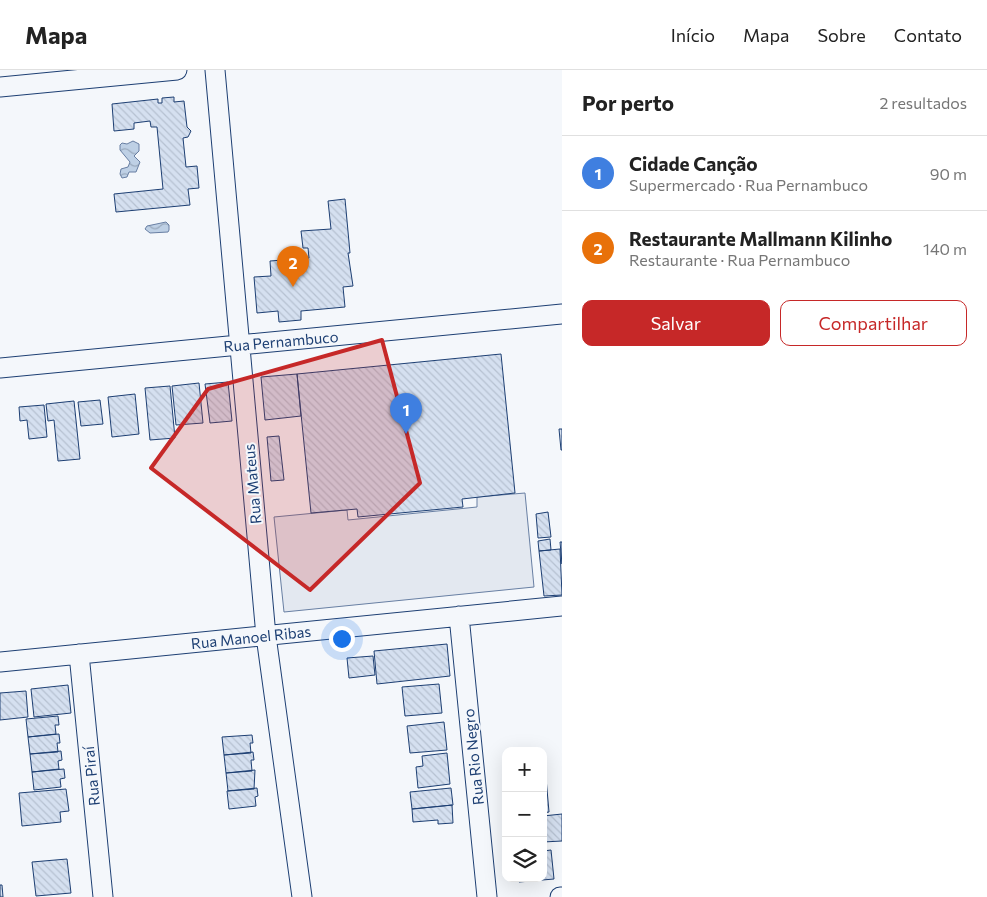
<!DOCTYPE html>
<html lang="pt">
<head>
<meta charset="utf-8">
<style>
	:root { --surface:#fff; --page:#f6f6f6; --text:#222; --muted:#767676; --line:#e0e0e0; --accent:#c62828 }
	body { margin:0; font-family:Commissioner,sans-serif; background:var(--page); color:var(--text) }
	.controls { position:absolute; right:15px; bottom:15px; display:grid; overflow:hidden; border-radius:10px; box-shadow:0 5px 20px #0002 }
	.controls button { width:45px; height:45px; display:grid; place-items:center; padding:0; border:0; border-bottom:1px solid var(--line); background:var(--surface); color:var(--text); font:25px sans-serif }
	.you { position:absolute; left:341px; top:568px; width:18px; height:18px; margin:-12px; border:4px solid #fff; border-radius:50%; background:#1a73e8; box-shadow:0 0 0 8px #1a73e833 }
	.badge { display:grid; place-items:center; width:32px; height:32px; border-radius:50%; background:var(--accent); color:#fff; font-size:16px; font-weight:700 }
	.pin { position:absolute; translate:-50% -41px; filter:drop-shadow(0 1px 2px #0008) }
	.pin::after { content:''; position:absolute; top:26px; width:18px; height:15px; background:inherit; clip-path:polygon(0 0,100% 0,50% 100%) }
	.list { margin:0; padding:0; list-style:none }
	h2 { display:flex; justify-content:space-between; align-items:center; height:65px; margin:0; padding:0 20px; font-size:21px }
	h2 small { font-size:16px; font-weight:400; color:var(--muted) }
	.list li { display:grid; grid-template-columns:32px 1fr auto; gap:15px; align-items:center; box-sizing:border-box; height:75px; padding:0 20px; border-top:1px solid var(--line) }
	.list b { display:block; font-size:19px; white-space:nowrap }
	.list p { margin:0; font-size:16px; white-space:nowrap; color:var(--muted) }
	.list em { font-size:16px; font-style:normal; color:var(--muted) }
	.actions { display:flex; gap:10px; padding:15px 20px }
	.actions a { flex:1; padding:11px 0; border:1px solid var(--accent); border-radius:10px; text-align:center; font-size:18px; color:var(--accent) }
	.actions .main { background:var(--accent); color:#fff }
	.icon { flex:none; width:28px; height:28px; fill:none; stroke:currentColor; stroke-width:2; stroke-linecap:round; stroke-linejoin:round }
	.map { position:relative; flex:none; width:562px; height:827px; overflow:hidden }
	header { display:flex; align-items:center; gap:30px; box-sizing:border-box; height:70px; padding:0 25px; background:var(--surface); border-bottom:1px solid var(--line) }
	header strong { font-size:24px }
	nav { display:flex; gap:28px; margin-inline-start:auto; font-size:18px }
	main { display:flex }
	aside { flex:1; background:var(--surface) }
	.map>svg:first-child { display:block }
</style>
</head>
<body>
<header>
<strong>Mapa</strong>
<nav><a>Início</a><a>Mapa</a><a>Sobre</a><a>Contato</a></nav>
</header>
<main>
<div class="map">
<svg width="562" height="827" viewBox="0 0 562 827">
	<defs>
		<pattern id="water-waves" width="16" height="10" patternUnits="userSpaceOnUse" patternTransform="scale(1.25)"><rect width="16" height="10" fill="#bed0e5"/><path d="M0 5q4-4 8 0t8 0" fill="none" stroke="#9aaabe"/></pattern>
		<pattern id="building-back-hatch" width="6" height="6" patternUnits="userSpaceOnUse" patternTransform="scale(1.25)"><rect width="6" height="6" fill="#d5e0f0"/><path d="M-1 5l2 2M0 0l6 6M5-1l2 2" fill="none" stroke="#b6c1d1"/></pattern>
	</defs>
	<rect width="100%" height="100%" fill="#f4f7fb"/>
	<!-- parking -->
	<path fill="#e3e8f0" stroke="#687fa3" d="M525,423L534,517L284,542L274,447L347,440L348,450L477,437V427Z"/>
	<!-- water -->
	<path fill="url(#water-waves)" stroke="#687fa3" d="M133,71L139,74V81L134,86L140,92L136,102H129L127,107L122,108L120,104L121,99L128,97L130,92L120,80V75L122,73L127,74Z
		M166,152L169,155V160L168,162L150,163L145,159L147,156Z"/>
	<!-- building -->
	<path fill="url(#building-back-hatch)" stroke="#1d3f73" d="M174,27V32L184,31L187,57L191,61L188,67L183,68L186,97L197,96L199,118L188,119L190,135L116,142L114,124L163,119L157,57H151L150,51L134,53V59L114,61L112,34L158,29V33H162V28Z
		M345,129L350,183H348L353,216L343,217L345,237L301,241V250L279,252L278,241L257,243L254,207L271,206L270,191L309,188L308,178H303L301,161L331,159L328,131Z
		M501,284L515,423L462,429L463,437L358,447L357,439L311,443L297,304Z
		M297,304L301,346L265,350L261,307Z
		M228,312L232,351L210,353L205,314Z
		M199,313L203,353L176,355L172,316Z
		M170,316L175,368L150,370L145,318Z
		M135,324L139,364L112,367L108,327Z
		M100,330L103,354L81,356L78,332Z
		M74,331L80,389L58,391L54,350L48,351L46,334Z
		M44,335L47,367L29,369L27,350L20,351L19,337Z
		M559,359H562V380H561Z
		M279,366L284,410L271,411L267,367Z
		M548,442L551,467L538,468L536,444Z
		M550,469L551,480L539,481L538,471Z
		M560,472H562V494Z
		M560,479L562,525L544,526L539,481Z
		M447,574L450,606L377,614L374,581Z
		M373,586L375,605L349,608L347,588Z
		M439,614L442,643L405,646L402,617Z
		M68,615L71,643L34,647L31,619Z
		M26,621L28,647L0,650V623Z
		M58,646L59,655H55L56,664L28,667L26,649Z
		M444,652L447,680L410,683L407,656Z
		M59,664L60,673H57L58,682L30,684L28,667Z
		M252,665L253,673H250L251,683L224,685L222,667Z
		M61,681L62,690L58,691L59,699L32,702L30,684Z
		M253,682L254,690H251L252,701L226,703L224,685Z
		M447,683L450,714L418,718L416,697L423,696L422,686Z
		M64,699L65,708L60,709L61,717L34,720L32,702Z
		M255,700L254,719L228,721L226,703Z
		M543,708H546L549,742L543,743Z
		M257,718L258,726L255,727L256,736L229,739L227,721Z
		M451,718L453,735L412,739L410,722Z
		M66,719L69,741L60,742L61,752L22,756L19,723Z
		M452,735L453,753L438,754V750L413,752L412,739Z
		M562,744V771L543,772V746Z
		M551,780L554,809L519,812L518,808H543V781Z
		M67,789L71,823L36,826L32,792Z
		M0,815H2L3,827H0Z"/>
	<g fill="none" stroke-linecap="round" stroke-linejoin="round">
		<defs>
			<path id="minor" d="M215,0L266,566L302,827
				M0,17L177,0
				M0,298L562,244
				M459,546L487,827
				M79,584L103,827
				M0,592L562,536
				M560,827H562"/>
		</defs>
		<!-- minor casing -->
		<use href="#minor" stroke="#1d3f73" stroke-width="21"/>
		<!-- minor -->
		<use href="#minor" stroke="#f4f7fb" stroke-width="19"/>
	</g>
	<!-- marked area -->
	<path fill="#c62828" fill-opacity="0.2" stroke="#c62828" stroke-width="4" stroke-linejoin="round" d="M382,270L420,413L310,520L151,398L208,319Z"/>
	<g text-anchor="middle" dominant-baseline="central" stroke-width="4" stroke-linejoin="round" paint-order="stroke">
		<!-- street labels -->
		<g font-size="15" fill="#1d3f73" stroke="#f4f7fb">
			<text transform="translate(281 271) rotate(-5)">Rua Pernambuco</text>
			<text transform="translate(252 414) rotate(-95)">Rua Mateus</text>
			<text transform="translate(251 567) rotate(-6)">Rua Manoel Ribas</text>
			<text transform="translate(473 687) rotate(-96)">Rua Rio Negro</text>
			<text transform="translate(91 706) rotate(-96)">Rua Piraí</text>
		</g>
	</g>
</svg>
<div class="controls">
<button>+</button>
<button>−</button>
<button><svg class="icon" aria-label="layers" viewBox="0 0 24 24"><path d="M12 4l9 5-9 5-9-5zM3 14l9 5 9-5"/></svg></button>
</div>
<div class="you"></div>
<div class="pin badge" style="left:406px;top:364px;background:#3f7fe0">1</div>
<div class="pin badge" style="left:293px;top:217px;background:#e8710a">2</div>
</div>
<aside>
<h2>Por perto<small>2 resultados</small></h2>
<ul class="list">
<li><span class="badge" style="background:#3f7fe0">1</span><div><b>Cidade Canção</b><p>Supermercado · Rua Pernambuco</p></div><em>90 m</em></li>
<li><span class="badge" style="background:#e8710a">2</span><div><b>Restaurante Mallmann Kilinho</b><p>Restaurante · Rua Pernambuco</p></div><em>140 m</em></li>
</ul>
<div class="actions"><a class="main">Salvar</a><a>Compartilhar</a></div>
</aside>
</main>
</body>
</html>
